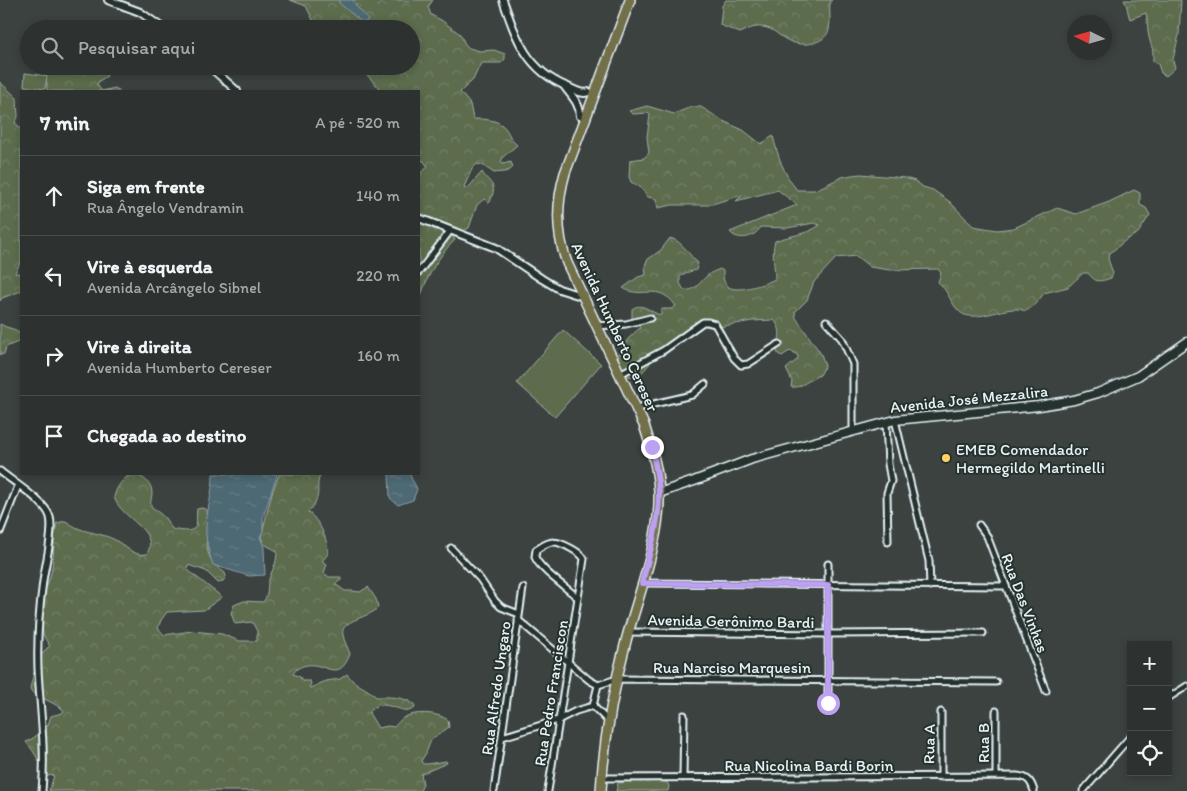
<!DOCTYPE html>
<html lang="pt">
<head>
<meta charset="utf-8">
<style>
	:root { --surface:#2d3230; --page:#393e3c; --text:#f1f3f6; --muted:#a7aaab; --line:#484d4c }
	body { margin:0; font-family:Itim,sans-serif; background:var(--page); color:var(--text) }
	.controls { position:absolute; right:15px; bottom:15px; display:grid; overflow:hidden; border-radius:0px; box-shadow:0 2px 8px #0003 }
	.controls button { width:45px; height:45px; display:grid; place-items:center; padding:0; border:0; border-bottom:1px solid var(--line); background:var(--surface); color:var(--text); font:25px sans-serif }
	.compass { position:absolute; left:1067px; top:15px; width:45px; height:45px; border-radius:50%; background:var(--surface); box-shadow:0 2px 8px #0003; rotate:275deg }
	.stop { position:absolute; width:15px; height:15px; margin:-11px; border:4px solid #bca0f2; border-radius:50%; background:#fff }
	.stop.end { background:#bca0f2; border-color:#fff; box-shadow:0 1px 5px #0008 }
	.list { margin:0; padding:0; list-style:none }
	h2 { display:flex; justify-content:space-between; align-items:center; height:65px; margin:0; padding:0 20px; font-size:21px }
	h2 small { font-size:16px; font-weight:400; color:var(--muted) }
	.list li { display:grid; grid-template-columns:32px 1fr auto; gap:15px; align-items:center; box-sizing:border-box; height:80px; padding:0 20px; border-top:1px solid var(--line) }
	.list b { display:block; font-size:19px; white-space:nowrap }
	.list p { margin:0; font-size:16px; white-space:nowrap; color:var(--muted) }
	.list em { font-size:16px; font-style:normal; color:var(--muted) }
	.icon { flex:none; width:28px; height:28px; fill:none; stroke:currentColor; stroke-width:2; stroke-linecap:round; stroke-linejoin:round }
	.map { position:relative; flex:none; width:1187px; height:791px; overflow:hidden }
	.search { position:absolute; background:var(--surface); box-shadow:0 2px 8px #0003; left:20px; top:20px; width:400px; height:55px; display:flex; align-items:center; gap:12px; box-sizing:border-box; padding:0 18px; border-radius:28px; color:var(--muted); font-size:19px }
	.panel { position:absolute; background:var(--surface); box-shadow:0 2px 8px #0003; left:20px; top:90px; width:400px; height:385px; border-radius:0px }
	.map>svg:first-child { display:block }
</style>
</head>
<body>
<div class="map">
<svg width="1187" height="791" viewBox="0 0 1187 791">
	<defs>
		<pattern id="forest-crowns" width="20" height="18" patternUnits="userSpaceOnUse" patternTransform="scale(1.25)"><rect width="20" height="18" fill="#5c6c4e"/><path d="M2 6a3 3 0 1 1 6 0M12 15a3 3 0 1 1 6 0" fill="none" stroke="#738168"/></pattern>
		<pattern id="water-ripples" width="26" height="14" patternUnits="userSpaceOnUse" patternTransform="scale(1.25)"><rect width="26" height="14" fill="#4e6973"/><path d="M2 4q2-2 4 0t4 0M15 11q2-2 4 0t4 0" fill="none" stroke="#687f88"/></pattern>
	</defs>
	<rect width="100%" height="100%" fill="#3c4240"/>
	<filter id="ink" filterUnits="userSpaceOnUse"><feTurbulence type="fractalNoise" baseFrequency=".02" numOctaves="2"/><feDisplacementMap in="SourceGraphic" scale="10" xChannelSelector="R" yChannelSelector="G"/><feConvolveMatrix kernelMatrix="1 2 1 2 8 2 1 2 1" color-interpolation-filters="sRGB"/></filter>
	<g filter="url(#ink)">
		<!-- forest -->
		<path fill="url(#forest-crowns)" stroke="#a2aea3" d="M290,0H433L428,7L431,15L441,20L460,34L465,44L469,48L480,51L494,50L505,54V59L501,63H481L473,80L460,92L470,104L473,119C484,119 498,119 505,128C510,134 510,140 517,145L503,157L501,162L502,164L511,162L513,167C509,173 500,172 494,173L482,165L477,164L472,169L464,187L465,189L469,187L482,172C490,185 498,183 490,202L488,203L484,199L477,205L469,228L463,231L453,233L452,236L455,240C437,257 426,278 419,302V174L428,167L423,160L419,163V91H379V88L359,66H411V29H330L315,24L306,6Z
			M726,0H832L830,2C829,11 831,21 829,30C824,45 801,47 789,41C778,36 774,28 762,27C754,26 746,30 740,33L720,25L722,6Z
			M1124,0H1181L1179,35L1173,59L1175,68L1166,76L1161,73L1158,64L1153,61C1153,49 1153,51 1150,41C1147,33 1148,22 1146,13L1130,19C1127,12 1128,6 1124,0Z
			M80,66H104L107,76L99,81L97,85L102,91L115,88L120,91H47V83L43,70L58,72Z
			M0,82L17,98L18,117L15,123L21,128V261L15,273L16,274L21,272V291L2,298L0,301Z
			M647,106L674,114L691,107H701L723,121L743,130L761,144L773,136C778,156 783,173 797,190H815L842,177L852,175L861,174L905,178L915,181L923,187L933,190L950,202L973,226L997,230L1014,228L1057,208L1076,214L1109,202L1134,190L1140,193V205L1146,208L1150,215L1138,233L1126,240L1110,253L1108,259L1113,273L1111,278C1099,282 1096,283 1088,273H1083L1068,287L1044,293L1036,304L1026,311C1023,310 1018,309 1015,309C1000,309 974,322 961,313C951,305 948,290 938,282L941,273L938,269L890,270L870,267L856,256L836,258L814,282L807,300L795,312L796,318L821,354L825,366L820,375C810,378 801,389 791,387L792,381L786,369L798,359V356L792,351L788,352L782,356L778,354C775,342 786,334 774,320L752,321L713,328L702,325L695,321L691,335C682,339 671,342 663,348C652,355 644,381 628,376C623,374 622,371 620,367C613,352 629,337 640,328L632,318V309C642,301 651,313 661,315V309H671L676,306C658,281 642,300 623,288L638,277L646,275L645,266L647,260L661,250L670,238C683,241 689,256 698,263L696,270L685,273L680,277V283L684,290C696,292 700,281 708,275C711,272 716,271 720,269L723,271C723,276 723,282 727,286C736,294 765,284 775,279C775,266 771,253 775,241C790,235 807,235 820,225L814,223L787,228L761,227C755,236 744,241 733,235L730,232L797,205L778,190L736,201L742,195L709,205H672L658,208L656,199L648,197L640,187L631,182L629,177L630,160L644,158L649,153L647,137L650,115L648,113L633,114L629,111Z
			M0,324L6,327L16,330L21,336L18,342L6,347L4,354L0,355Z
			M131,474C141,475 152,482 152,493C152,498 150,501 151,506L165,518L172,529C177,530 193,534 196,526C197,523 196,514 197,509L202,508L207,510C210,537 197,554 225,573L226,577L222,582L218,583L206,571L188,565L187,568L190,572L222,597L204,610L167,612L161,620L158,628L164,635L192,631L222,634L239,641H257V631L252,622L235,624L231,613L234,605L244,601L263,602C268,596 267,591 268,583C271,570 277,566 277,551L264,544L261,537L272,493L279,474H321C313,488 325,494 308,512C320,521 328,540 328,554L322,561L327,564L324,573L329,577H341V580L335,584L345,591H353L360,592L368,587L376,599L378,607C372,618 339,619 343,635C344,641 348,648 350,654C338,686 324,659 303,666C298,668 296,669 293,674L300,677L302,681H310L311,684L309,687L310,688L326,681L340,679L347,674C355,686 367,687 376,697C389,697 402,696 414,704L415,708L409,711C396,710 378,697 369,713L378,728L388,726L394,727C397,724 400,720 403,718C415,711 437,712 448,720L449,727L431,740L426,753L421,761L423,764H427L446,761L447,763L421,774L423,784L420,791H49L54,776L52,775L44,777C41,763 36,754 26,742L35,737L43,726L48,725L51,716L62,713L64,711L60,707L33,693L30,689C33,675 38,653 50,646C44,638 43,634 41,625C41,623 39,620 39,618C37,604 46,590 50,577C55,559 52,541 57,523L66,521C70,524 75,527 80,529C91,533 104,534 115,540C125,545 133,557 147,554C160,530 121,519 114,497C117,486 122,480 131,474Z
			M640,778L667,782L669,786L668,791H616L618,783Z"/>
		<!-- pitch -->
		<path fill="#5c6c4e" stroke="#a2aea3" d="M25,73L47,76L45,89L24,86Z
			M563,330L601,364L555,417L517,383Z"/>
		<!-- water -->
		<path fill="url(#water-ripples)" stroke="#8c9fa8" d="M339,0H353L357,7L368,19L364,24L339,3Z
			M213,474H277L263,518V531L260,537L264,547L265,575L249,576L213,565C209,553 205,539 206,526C207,508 213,492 213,474Z
			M389,474H410C411,480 415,483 417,489L413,500L398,505L390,498Z"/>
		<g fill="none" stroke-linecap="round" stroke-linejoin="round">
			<defs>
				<path id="minor" d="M419,272L450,231
					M826,321L842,339L853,364V431
					M596,326L626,324L650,318
					M620,374L664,350L703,322H708L715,324L734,358L741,365L748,364L779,344
					M637,408L692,395L705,384
					M895,420L929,561L930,586
					M886,422L888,464L891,481L887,493L888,542
					M0,471C13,482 46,502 50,517C54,531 45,566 43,581C39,610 37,640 38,669C40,710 46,750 42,791
					M979,525L987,536L1046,691
					M0,532L18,486
					M451,548L480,579L495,601L501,607L519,614
					M828,564V703
					M642,583L1004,586
					M518,620L589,680L598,685L617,679L996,682
					M628,632L828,634L983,633
					M1168,698L1187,686
					M593,706L608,721
					M593,706L598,685
					M996,711V776
					M502,737L558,720L576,711L593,706
					M941,777V712
					M601,778L1017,776C1028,777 1031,781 1034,791
					M683,778L684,715
					M494,791L523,588
					M548,791L584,559C582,553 561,542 554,542C548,541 541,547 536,550L535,557C540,570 566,587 578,598
					M1083,791L1131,736"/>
				<path id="tertiary" d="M108,0L140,12L164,29
					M503,0C516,38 527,71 568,87C575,90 582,95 589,92
					M209,66L237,91
					M564,86C572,96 580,104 580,116
					M419,218L496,248L542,279L559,289L581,296"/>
				<path id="secondary" d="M659,493L694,481L752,459L895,420L1039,406L1074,400L1098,393L1138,376L1187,342"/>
				<path id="primary" d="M601,791C604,740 613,690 626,641C638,595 661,539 659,492C658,469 651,447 644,425L567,263C556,233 556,204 565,173L630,0"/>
			</defs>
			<!-- minor casing -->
			<use href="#minor" stroke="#e8f1f8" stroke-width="9"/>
			<!-- tertiary casing -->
			<use href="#tertiary" stroke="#e8f1f8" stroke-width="10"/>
			<!-- secondary casing -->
			<use href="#secondary" stroke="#e8f1f8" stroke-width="11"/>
			<!-- primary casing -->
			<use href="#primary" stroke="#e8f1f8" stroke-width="12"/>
			<!-- minor -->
			<use href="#minor" stroke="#26332d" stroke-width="5"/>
			<!-- tertiary -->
			<use href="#tertiary" stroke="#26332d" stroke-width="6"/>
			<!-- secondary -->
			<use href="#secondary" stroke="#26332d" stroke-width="8"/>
			<!-- primary -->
			<use href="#primary" stroke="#71704a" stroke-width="9"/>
		</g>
	</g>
	<g fill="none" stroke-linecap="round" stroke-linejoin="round" filter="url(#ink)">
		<!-- route -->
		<path stroke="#bca0f2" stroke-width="6" d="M652,447C654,463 659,478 659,494C659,525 649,554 642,583L828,585V703"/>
	</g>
	<!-- markers -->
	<circle fill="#ffd166" stroke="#26332d" stroke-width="2" cx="946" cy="458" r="5"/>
	<g text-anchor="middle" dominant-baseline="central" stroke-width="4" stroke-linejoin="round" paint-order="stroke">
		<!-- street labels -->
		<g font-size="16" fill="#e8f1f8" stroke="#26332d">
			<text transform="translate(615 327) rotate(65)">Avenida Humberto Cereser</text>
			<text transform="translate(969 399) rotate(-6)">Avenida José Mezzalira</text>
			<text transform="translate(1025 603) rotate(69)">Rua Das Vinhas</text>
			<text transform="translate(731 621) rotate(1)">Avenida Gerônimo Bardi</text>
			<text x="732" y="667">Rua Narciso Marquesin</text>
			<text transform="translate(496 688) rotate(-82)">Rua Alfredo Ungaro</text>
			<text transform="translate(551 693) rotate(-81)">Rua Pedro Franciscon</text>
			<text transform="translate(983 743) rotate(-90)">Rua B</text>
			<text transform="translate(929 744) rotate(-89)">Rua A</text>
			<text x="809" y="765">Rua Nicolina Bardi Borin</text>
		</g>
		<!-- poi labels -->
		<g font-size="16" fill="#e8f1f8" stroke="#26332d" text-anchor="start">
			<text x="956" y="449">EMEB Comendador<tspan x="956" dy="18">Hermegildo Martinelli</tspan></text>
		</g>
	</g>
</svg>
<div class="controls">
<button>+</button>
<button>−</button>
<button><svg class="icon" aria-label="locate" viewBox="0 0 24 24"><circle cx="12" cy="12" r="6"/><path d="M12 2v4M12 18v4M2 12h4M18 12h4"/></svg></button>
</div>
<svg class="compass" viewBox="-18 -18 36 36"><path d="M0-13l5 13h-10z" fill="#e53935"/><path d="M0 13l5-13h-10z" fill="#a7aaab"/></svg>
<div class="stop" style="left:828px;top:703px"></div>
<div class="stop end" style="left:652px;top:447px"></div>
<div class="search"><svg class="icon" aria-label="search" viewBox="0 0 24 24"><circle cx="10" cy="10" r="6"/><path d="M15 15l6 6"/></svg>Pesquisar aqui</div>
<section class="panel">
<h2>7 min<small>A pé · 520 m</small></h2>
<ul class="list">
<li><svg class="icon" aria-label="ahead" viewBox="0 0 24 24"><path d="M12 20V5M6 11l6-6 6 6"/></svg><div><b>Siga em frente</b><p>Rua Ângelo Vendramin</p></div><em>140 m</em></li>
<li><svg class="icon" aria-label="left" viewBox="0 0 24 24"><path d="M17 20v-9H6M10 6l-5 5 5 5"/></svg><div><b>Vire à esquerda</b><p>Avenida Arcângelo Sibnel</p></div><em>220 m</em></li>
<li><svg class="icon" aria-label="right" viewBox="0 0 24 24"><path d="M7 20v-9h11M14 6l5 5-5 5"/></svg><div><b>Vire à direita</b><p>Avenida Humberto Cereser</p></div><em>160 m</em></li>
<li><svg class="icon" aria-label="arrive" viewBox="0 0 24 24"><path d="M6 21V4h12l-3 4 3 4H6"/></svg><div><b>Chegada ao destino</b></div></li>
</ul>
</section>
</div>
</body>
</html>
